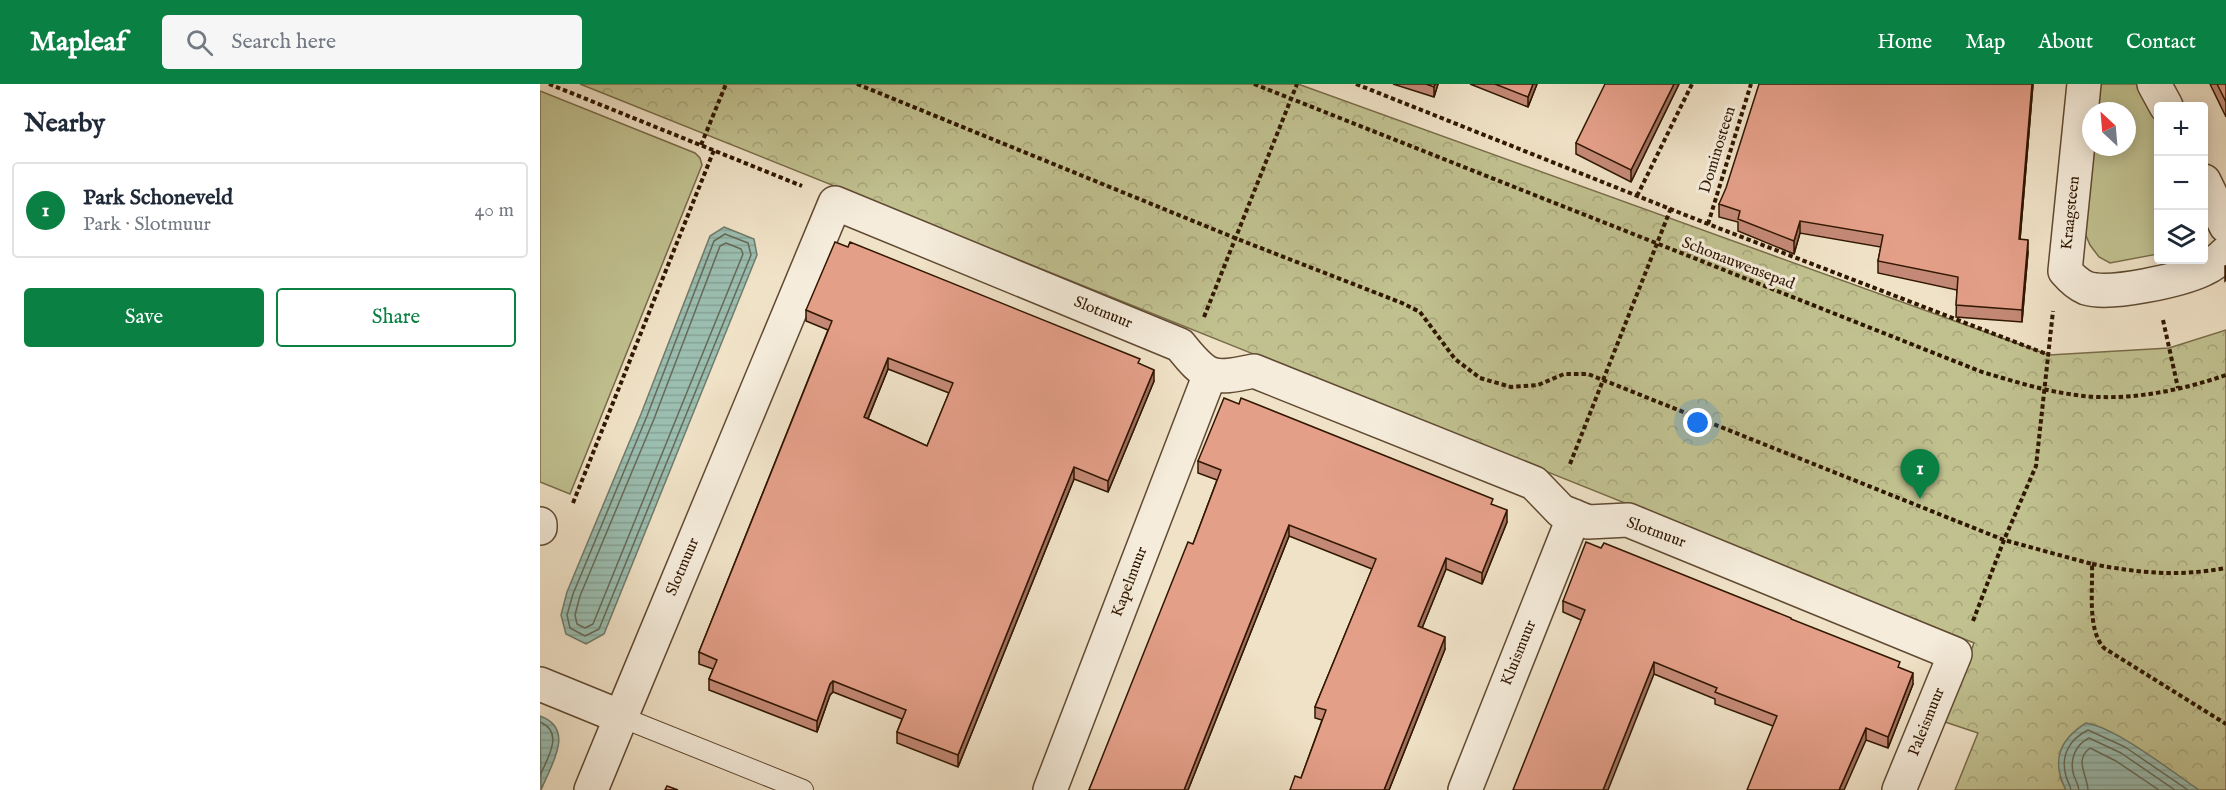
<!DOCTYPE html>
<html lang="en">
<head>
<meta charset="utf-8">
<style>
	:root { --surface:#fff; --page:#f6f6f7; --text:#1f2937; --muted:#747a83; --line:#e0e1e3; --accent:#0b8043 }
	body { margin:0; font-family:"IM FELL English",serif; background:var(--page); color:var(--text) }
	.controls { position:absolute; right:18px; top:18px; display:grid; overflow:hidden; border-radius:6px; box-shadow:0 3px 15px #0003 }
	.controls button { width:54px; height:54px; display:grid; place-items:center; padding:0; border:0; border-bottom:2px solid var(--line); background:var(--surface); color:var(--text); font:30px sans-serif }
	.compass { position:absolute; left:1542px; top:18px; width:54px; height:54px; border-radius:50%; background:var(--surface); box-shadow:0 3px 15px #0003; rotate:334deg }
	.you { position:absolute; left:1158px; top:339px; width:21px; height:21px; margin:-15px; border:4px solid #fff; border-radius:50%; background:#1a73e8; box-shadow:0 0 0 9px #1a73e833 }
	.badge { display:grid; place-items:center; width:39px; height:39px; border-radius:50%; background:var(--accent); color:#fff; font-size:20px; font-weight:700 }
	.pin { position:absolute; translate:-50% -50px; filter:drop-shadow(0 2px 3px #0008) }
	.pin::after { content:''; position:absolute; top:32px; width:21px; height:18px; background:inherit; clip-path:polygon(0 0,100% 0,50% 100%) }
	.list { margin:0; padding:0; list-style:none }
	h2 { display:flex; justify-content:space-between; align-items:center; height:78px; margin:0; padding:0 24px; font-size:26px }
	h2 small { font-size:20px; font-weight:400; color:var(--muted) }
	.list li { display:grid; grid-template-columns:39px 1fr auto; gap:18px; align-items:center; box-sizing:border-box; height:96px; margin:0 12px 12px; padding:0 12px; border:2px solid var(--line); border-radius:6px }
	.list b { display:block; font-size:22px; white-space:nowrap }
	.list p { margin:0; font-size:20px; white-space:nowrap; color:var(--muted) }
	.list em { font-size:20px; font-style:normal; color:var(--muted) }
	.actions { display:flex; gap:12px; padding:18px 24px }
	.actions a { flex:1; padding:14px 0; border:2px solid var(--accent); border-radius:6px; text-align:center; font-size:21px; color:var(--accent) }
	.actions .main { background:var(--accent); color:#fff }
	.icon { flex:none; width:33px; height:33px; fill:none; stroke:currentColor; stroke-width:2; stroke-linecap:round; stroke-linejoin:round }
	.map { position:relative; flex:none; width:1686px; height:706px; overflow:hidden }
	header { display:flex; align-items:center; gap:36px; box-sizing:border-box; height:84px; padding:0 30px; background:var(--accent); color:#fff }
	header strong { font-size:28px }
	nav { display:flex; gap:33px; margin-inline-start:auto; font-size:21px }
	.search { width:420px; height:54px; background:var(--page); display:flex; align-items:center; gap:15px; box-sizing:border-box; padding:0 21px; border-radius:6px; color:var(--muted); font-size:22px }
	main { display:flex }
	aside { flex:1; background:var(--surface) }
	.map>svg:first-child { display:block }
</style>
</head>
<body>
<header>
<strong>Mapleaf</strong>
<div class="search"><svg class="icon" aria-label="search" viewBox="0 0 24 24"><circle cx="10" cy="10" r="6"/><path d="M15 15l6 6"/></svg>Search here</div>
<nav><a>Home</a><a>Map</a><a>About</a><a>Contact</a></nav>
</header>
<main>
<aside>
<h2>Nearby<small></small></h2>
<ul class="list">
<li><span class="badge">1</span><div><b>Park Schoneveld</b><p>Park · Slotmuur</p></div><em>40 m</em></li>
</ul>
<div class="actions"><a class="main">Save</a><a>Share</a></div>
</aside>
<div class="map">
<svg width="1686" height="706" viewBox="0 0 1686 706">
	<defs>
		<pattern id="park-crowns" width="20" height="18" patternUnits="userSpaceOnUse" patternTransform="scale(1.5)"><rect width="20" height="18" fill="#c1c190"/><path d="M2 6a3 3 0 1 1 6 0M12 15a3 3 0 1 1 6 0" fill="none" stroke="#a6a57a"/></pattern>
		<pattern id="water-rules" width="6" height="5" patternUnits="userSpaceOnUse" patternTransform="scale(1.5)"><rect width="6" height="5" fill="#9bbeb1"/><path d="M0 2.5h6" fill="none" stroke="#86a396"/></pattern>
	</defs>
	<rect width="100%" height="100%" fill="#f0e2c7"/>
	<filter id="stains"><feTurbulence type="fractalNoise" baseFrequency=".00333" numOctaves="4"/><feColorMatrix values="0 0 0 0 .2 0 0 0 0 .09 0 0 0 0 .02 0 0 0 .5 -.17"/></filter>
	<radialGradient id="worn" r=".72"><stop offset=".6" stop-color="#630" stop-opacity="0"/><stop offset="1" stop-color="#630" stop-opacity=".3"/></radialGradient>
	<!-- green -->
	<path fill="#c1c190" stroke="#786c48" stroke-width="1.5" d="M1558,0H1599L1618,38V170L1570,179L1559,173L1550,161L1544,147L1551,63H1587V27H1554Z
		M0,7L155,69L160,74L162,81L30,410L0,398Z"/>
	<!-- park -->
	<path fill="url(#park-crowns)" stroke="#786c48" stroke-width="1.5" d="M40,0H758L1509,271L1629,264L1686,246V706H1659L1587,658L1553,641L1546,640L1520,693L1526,706H1415L1438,649L1405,638L1434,559Z"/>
	<!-- water -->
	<path fill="url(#water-rules)" stroke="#707b6a" stroke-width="1.5" d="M184,143L214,155L217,171L64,550L46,560L26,550L21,531L27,508L101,330L170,152Z
		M0,632C36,645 11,681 1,706Z
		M1546,639C1577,644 1631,687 1659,706H1526C1511,677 1519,656 1546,639Z"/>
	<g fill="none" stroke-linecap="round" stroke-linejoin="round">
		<!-- shore -->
		<path stroke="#666a58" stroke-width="1.5" d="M185,150L208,159L211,171L59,545L45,552L30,544L27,531L33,510L107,332L174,157Z
			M186,159L201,165L203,170L53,540L45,544L37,540L35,531L40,512L114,335L180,162Z
			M0,638C25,649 7,674 0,692
			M1531,706C1530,700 1527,697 1526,692C1520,671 1530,655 1548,646L1585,663L1648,706
			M1539,706C1538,700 1536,697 1534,692C1529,676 1535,661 1549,654L1581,669L1635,706
			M1548,706C1547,690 1534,676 1550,664L1576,677L1619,706"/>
		<defs>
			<path id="lane" d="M81,633L263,706"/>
			<path id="street" d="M1544,0L1525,187C1531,194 1537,200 1546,204C1570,212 1641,196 1664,185C1673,181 1679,176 1686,169
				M1614,0L1626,22
				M1664,97L1686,142
				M0,440V444
				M0,600L81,633L295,119L640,261C667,295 672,296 714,287L994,399L1021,427L1048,438L1088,436L1415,570L1359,706
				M51,706L81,633
				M510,706L670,290
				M925,706L1034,432"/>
		</defs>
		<!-- lane casing -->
		<use href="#lane" stroke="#604a32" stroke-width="22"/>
		<!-- street casing -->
		<use href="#street" stroke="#604a32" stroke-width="36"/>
		<!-- path -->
		<path stroke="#301700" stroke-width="4" stroke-dasharray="4.5 3" stroke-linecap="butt" d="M9,0L262,102
			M317,0L695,154L862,219L880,228L915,275L940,294L971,303L998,301L1024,290H1048L1464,456L1552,480C1553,505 1547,546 1564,564L1686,640
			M714,0L1442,288C1473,297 1504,307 1536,311C1585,318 1640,307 1686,291
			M816,0L1168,140L1509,271
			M161,61L186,0
			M1097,112L1152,0
			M1168,140L1211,0
			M664,233L757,0
			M1623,236L1638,304
			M1030,380L1131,124
			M33,419L174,66
			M1552,480C1600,489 1637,493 1686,484
			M1433,537L1464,456L1496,382L1513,227"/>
		<!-- lane -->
		<use href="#lane" stroke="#f5ecdb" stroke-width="20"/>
		<!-- street -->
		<use href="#street" stroke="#f5ecdb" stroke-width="33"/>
	</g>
	<!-- wall -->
	<path fill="#c48976" stroke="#301700" stroke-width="1.5" fill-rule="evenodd" d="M853,0H898L894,13Z
		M930,0H997L988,23Z
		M1139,0L1091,98L1036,70V59Z
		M1493,0L1480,155L1488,168L1482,238L1416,233L1417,206L1338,189V177L1341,163L1260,149L1254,170L1198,147V138L1179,133V120Z
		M1670,0H1686V33Z
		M266,226L600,280L614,297L568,408L534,395L418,683L357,659V648L362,635L293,608L290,611L277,648L169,606V595L173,585L159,580V568L288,246L266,237ZM348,285L409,309L387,362L328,335Z
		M658,377L953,421L967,438L942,500L906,485L882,544L905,565L849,706H750L761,694L782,636L775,634V623L832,485L749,452L648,706H549L653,460L677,396L658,389Z
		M1023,517L1251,536L1360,584L1373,600L1348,664L1326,656L1233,642L1175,620V615L1114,590L1041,536L1023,528Z"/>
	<!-- shaded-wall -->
	<path fill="#a06f60" stroke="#301700" stroke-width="1.5" d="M895,0H898L894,13V3Z
		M993,0H997L988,23V13Z
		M1134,0H1139L1091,98V86Z
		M1492,0H1493L1479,168V155Z
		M1260,137V149L1254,170V157Z
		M1488,156V168L1482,238V226Z
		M1685,182H1686V196L1685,197Z
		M348,274V285L324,344V333Z
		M614,286V297L568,408V397Z
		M534,383V395L418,683V671Z
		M967,426V438L942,500V489Z
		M749,441V452L648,706H644Z
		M906,474V485L878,554V542Z
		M905,553V565L849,706H844Z
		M1114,578V590L1068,706H1063Z
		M1373,589V600L1348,664V653Z
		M293,597V608L290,611L277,648V637L290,600Z
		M1326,644V656L1304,706H1299Z"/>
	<!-- building -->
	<path fill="#e49f89" stroke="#301700" stroke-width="1.5" fill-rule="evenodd" d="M886,0H895L894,3Z
		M955,0H993L988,13Z
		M1065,0H1134L1091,86L1036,59Z
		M1219,0H1492L1479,155L1488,156L1482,226L1416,221L1418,193L1338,177L1343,151L1260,137L1254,157L1198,135L1200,127L1179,120L1186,104Z
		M1677,0H1686V18Z
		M295,158L308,163L310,158L600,275L598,279L614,286L568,397L534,383L418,671L357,648L366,626L293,597L290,600L277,637L169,595L177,576L159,568L292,237L266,226ZM348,274L413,299L387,362L324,333Z
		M684,314L699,320L701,314L953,415L951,420L967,426L942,489L906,474L878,542L905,553L844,706H750L755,692L761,694L786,626L775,623L836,475L749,441L644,706H549L648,458L653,460L681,386L658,377Z
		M1046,458L1061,464L1064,459L1251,534V535L1360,578L1358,583L1373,589L1348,653L1326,644L1299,706H1207L1237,632L1175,608L1177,604L1114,578L1063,706H973L1045,526L1023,517Z
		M127,702L138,706H125Z"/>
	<g text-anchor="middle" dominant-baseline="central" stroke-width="6" stroke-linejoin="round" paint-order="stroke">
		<!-- street labels -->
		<g font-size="16" fill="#301700" stroke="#f5ecdb">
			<text transform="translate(1178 66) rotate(-73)">Dominosteen</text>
			<text transform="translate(1531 129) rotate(-84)">Kraagsteen</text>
			<text transform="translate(1198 180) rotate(21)">Schonauwensepad</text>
			<text transform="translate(563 229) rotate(22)">Slotmuur</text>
			<text transform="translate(1116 449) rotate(20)">Slotmuur</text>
			<text transform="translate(143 483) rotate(-67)">Slotmuur</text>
			<text transform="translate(590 498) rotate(-69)">Kapelmuur</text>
			<text transform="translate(979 569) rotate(-68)">Kluismuur</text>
			<text transform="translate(1387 638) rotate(-68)">Paleismuur</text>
		</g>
	</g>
	<rect width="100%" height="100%" filter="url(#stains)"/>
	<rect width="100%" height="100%" fill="url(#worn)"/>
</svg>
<div class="controls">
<button>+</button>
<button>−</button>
<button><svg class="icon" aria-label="layers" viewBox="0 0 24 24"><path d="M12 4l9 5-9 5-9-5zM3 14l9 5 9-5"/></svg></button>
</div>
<svg class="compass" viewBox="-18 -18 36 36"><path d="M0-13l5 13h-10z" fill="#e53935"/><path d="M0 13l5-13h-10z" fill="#747a83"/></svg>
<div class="you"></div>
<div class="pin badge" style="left:1380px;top:415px">1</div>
</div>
</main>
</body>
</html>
